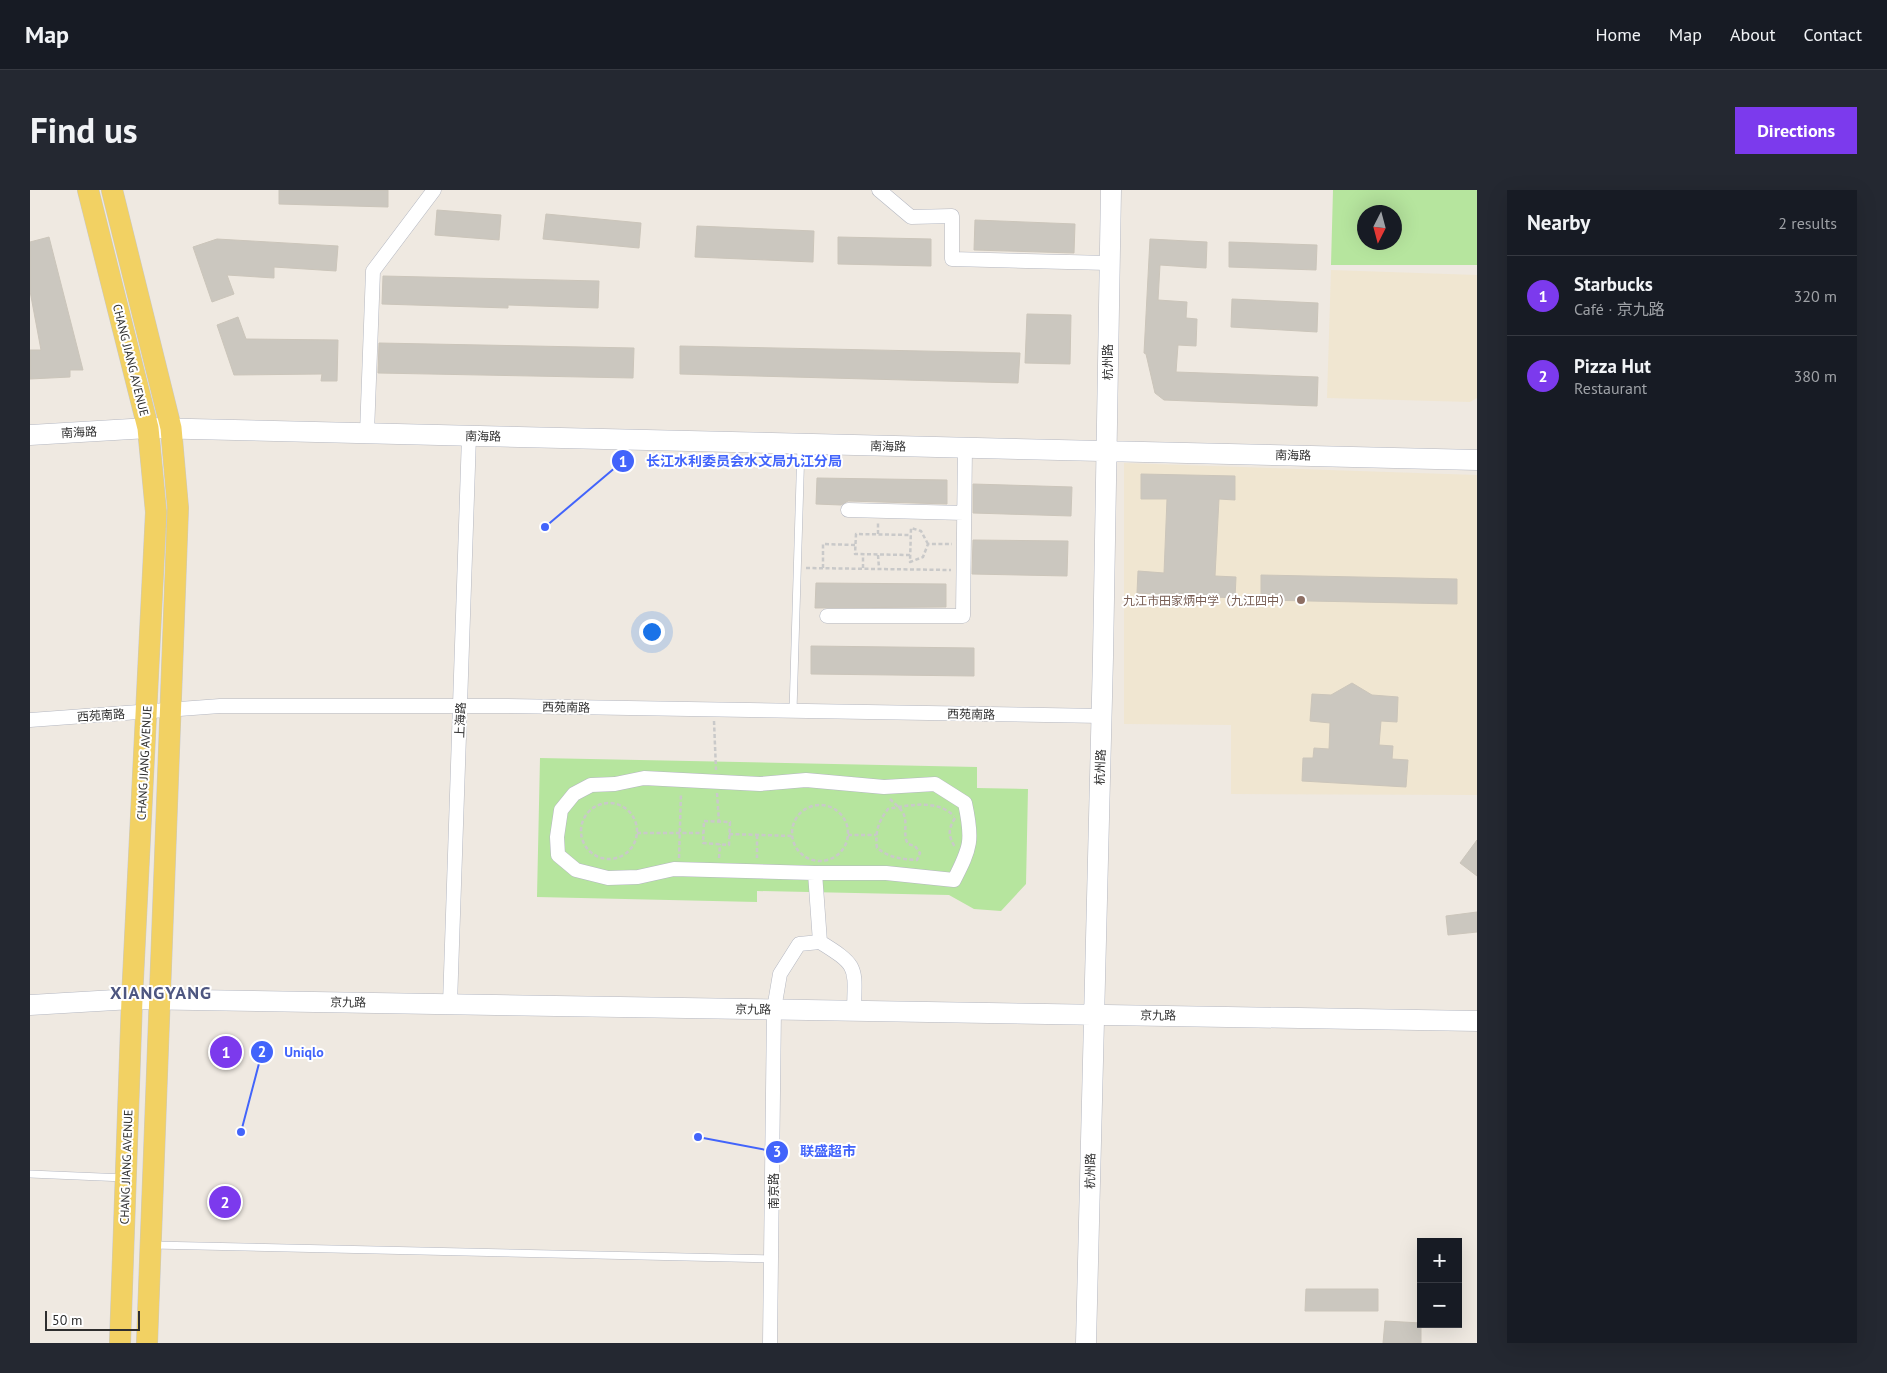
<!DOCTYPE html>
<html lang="en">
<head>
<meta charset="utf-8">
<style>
	:root { --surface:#171b24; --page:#242831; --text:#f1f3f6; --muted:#9ea1a6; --line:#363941; --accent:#7c3aed }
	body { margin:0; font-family:"PT Sans","Noto Sans SC",sans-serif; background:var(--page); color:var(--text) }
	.controls { position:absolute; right:15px; bottom:15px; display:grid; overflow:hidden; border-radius:0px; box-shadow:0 5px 20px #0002 }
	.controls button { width:45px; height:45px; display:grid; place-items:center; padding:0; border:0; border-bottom:1px solid var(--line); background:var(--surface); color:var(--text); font:25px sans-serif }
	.compass { position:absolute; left:1327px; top:15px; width:45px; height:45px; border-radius:50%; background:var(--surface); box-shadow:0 5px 20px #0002; rotate:186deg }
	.scale { position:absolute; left:15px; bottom:12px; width:95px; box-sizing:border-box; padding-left:5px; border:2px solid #2e2e2e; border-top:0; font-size:14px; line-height:18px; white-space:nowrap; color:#2e2e2e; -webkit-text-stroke:4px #fff; paint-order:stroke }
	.you { position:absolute; left:621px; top:441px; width:18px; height:18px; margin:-12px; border:4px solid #fff; border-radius:50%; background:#1a73e8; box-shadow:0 0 0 8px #1a73e833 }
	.badge { display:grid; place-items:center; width:32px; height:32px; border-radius:50%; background:var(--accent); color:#fff; font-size:16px; font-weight:700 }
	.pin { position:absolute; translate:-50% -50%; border:2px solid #fff; box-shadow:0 1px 5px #0006 }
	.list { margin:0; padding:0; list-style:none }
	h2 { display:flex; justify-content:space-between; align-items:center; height:65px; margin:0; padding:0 20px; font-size:21px }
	h2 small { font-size:16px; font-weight:400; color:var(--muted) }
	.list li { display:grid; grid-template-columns:32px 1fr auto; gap:15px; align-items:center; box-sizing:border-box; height:80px; padding:0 20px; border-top:1px solid var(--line) }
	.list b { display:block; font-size:19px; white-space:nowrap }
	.list p { margin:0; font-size:16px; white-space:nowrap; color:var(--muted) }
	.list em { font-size:16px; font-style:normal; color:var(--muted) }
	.map { position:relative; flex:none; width:1447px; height:1153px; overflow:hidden; border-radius:0px }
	header { display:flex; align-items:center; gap:30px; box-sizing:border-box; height:70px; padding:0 25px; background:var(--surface); border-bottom:1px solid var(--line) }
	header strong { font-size:24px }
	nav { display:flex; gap:28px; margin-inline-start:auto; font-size:18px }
	.intro { display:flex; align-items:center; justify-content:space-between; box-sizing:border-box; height:120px; padding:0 30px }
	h1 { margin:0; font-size:35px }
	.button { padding:12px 22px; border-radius:0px; background:var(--accent); color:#fff; font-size:18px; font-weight:700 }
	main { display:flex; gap:30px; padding:0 30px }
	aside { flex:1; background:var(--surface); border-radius:0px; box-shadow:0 5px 20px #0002 }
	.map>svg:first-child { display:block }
</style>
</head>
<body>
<header>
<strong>Map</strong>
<nav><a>Home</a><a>Map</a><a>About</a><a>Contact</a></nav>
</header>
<div class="intro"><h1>Find us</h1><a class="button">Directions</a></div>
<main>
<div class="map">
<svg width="1447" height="1153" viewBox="0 0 1447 1153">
	<rect width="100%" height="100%" fill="#efe9e1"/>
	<!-- education -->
	<path fill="#f0e6d1" d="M1301,80L1447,85V208L1440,212L1297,208Z
		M1094,273L1447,285V605L1201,604V535L1094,534Z"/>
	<!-- green -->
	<path fill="#b6e59e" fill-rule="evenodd" d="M1303,0H1447V75H1301ZM1334,22H1364V52H1334Z
		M510,568L947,577V598L998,599L996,694L971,721L944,719L919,705L727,701V712L507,707Z"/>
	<!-- building -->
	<path fill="#cbc7bf" stroke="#cbc5ba" d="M249,0H358V17L249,14Z
		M407,20L471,25L469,50L405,45Z
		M516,24L611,33L609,58L513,49Z
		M945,30L1045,34L1044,63L944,60Z
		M667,36L784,41L783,72L665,67Z
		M19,47L53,180H40V187L0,189V160H11L0,101V52Z
		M808,47L901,49V76L808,74Z
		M187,49L308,56L306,81L244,77V88L197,85L204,104L182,112L163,57Z
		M1120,49L1177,52L1176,78L1130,75L1128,110L1157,112L1156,128L1167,129L1166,156L1148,155L1146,182L1288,187L1287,216L1134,210L1125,203L1116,164L1114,163Z
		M1199,52L1287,55L1286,80L1199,77Z
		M353,86L569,91L568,118L478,115V118L352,114Z
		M1202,109L1288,113L1287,142L1201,137Z
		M997,124L1041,125L1040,174L995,173Z
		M208,127L216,149L308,150L307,191H291L292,184L204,185L187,135Z
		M349,153L604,158L603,188L348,183Z
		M650,156L990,163L988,193L650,184Z
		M1111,284L1205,286V310L1189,309L1185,386L1206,387L1205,408L1107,403L1108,381L1134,383L1137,309H1111Z
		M787,288L917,290V314L818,311L811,315L786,314Z
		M943,294L1042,297L1041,326L943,323Z
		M943,350L1038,351L1037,386L942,384Z
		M1231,385L1427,389V414L1231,410Z
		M786,393L916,394V417L785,418Z
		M781,456L944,458V486L781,484Z
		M1322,493L1342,505L1368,507L1367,532L1351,531L1349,555L1363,556L1362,569L1378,570L1376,597L1272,591L1273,568H1283L1284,558L1299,559L1300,533L1280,531L1282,504L1301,505Z
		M1447,650V686L1430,673Z
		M1447,722V742L1418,745L1416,726Z
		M1276,1099H1348V1121H1275Z
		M1355,1131L1391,1133V1153H1353Z"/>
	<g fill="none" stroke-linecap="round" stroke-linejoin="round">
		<defs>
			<path id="lane" d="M763,521L771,256
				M0,984L95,988
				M123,1055L742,1069"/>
			<path id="street" d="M849,0L881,27L922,26V69L1078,73
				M337,243L343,81L404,0
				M818,320L934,323
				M797,426H933L935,258
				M0,530L190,516H474L1072,526
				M785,683L644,679L608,687L578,688L546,680L528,665L527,647L531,620L544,604L561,595L585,594L614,588L730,594L776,590L854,597L905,594L935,613C943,650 941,657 924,690L856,683H785L790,752C829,776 825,777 824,820
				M420,814L439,246
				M740,1153L744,819L750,784L769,754L790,752"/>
			<path id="secondary" d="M0,245L118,238L1447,270
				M0,815L102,809L1447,831
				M1056,1153L1073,467L1081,0"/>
			<path id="primary" d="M58,0L118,238L126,322L102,809L90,1153
				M82,0L141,238L148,318L117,1153"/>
		</defs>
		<!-- lane casing -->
		<use href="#lane" stroke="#b4b7c1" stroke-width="8"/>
		<!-- street casing -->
		<use href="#street" stroke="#b4b7c1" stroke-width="15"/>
		<!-- secondary casing -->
		<use href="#secondary" stroke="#b4b7c1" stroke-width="21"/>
		<!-- primary casing -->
		<use href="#primary" stroke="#c9c9c9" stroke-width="22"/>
		<!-- path -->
		<path stroke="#c9c9c9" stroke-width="2.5" stroke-dasharray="4 2.5" stroke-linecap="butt" d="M848,344V332
			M898,354L891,341L881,338L880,372L893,367L898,354H922
			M848,365L849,378
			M880,365L825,364L826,344L881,345
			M776,378L921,380
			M793,378V354L825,355
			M833,378V365
			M684,531L686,580
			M687,603L689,632
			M860,609C864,613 869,617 872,621C879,631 872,645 878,654L885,656L890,663L887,670C871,669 860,668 847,658C845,642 848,632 858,619C879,615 907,609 924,626
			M551 641a28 28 0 1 1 56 0a28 28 0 1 1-56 0Z
			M762 643a28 28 0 1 1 56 0a28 28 0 1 1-56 0Z
			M925,628C918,639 918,646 925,657
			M674,631L700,632L699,655L673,653Z
			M607,643H673
			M699,644L762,646
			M727,645V668
			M818,645H846
			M649,668L651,603
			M689,668L690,654"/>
		<!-- lane -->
		<use href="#lane" stroke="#fff" stroke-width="7"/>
		<!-- street -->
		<use href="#street" stroke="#fff" stroke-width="14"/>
		<!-- secondary -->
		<use href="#secondary" stroke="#fff" stroke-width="20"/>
		<!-- primary -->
		<use href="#primary" stroke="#f2d163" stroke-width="21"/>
	</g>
	<!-- markers -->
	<circle fill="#8d6e63" stroke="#fff" stroke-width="2" cx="1271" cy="410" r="5"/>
	<g text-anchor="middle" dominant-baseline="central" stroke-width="4" stroke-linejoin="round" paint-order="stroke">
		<!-- street labels -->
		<g font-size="12" fill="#2e2e2e" stroke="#fff">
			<text transform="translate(101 170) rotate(76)">CHANG JIANG AVENUE</text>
			<text transform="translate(1077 172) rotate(-90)">杭州路</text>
			<text transform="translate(49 242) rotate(-3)">南海路</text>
			<text transform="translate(453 246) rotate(1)">南海路</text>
			<text transform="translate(858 256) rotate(1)">南海路</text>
			<text transform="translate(1263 265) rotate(1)">南海路</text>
			<text transform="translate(536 517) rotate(1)">西苑南路</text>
			<text transform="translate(941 524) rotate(1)">西苑南路</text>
			<text transform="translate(71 525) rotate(-4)">西苑南路</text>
			<text transform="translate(430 530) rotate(-88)">上海路</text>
			<text transform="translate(114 573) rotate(-87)">CHANG JIANG AVENUE</text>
			<text transform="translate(1070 577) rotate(-88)">杭州路</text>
			<text transform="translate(318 812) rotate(1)">京九路</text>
			<text transform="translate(723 819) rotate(1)">京九路</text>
			<text transform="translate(1128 825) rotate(1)">京九路</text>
			<text transform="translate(96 977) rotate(-88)">CHANG JIANG AVENUE</text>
			<text transform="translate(1060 981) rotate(-89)">杭州路</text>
			<text transform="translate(743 1001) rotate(-90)">南京路</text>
		</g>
		<!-- education labels -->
		<g font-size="12" fill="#785e54" stroke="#fff" text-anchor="end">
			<text x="1261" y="410">九江市田家炳中学（九江四中）</text>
		</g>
		<!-- district labels -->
		<g font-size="18" font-weight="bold" letter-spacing="1" fill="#4d5680" stroke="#fff">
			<text x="131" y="802">XIANGYANG</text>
		</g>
	</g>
	<!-- callouts -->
	<path fill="none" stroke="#4264fb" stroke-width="2" d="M515 337L593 271M211 942L232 862M668 947L747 962"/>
	<g fill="#4264fb" stroke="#fff" stroke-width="2">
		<circle cx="515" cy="337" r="5"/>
		<circle cx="211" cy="942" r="5"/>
		<circle cx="668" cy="947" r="5"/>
		<circle cx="593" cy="271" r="12"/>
		<circle cx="232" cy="862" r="12"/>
		<circle cx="747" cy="962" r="12"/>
	</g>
	<g font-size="15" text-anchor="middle" font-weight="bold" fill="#fff">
		<text x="593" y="277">1</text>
		<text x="232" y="867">2</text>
		<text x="747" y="967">3</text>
	</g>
	<g font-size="14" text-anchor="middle" font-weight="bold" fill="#4264fb" stroke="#fff" stroke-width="4" stroke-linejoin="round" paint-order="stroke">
		<text x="714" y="276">长江水利委员会水文局九江分局</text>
		<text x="274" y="867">Uniqlo</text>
		<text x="798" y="966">联盛超市</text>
	</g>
</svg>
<div class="controls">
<button>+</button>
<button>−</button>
</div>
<svg class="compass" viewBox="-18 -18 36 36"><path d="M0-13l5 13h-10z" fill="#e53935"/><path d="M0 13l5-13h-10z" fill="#9ea1a6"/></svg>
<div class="scale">50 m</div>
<div class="you"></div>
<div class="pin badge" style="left:196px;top:862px">1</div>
<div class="pin badge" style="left:195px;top:1012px">2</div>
</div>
<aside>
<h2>Nearby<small>2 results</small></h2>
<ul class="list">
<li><span class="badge">1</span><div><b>Starbucks</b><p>Café · 京九路</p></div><em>320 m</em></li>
<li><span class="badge">2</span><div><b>Pizza Hut</b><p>Restaurant</p></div><em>380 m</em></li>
</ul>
</aside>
</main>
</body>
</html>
